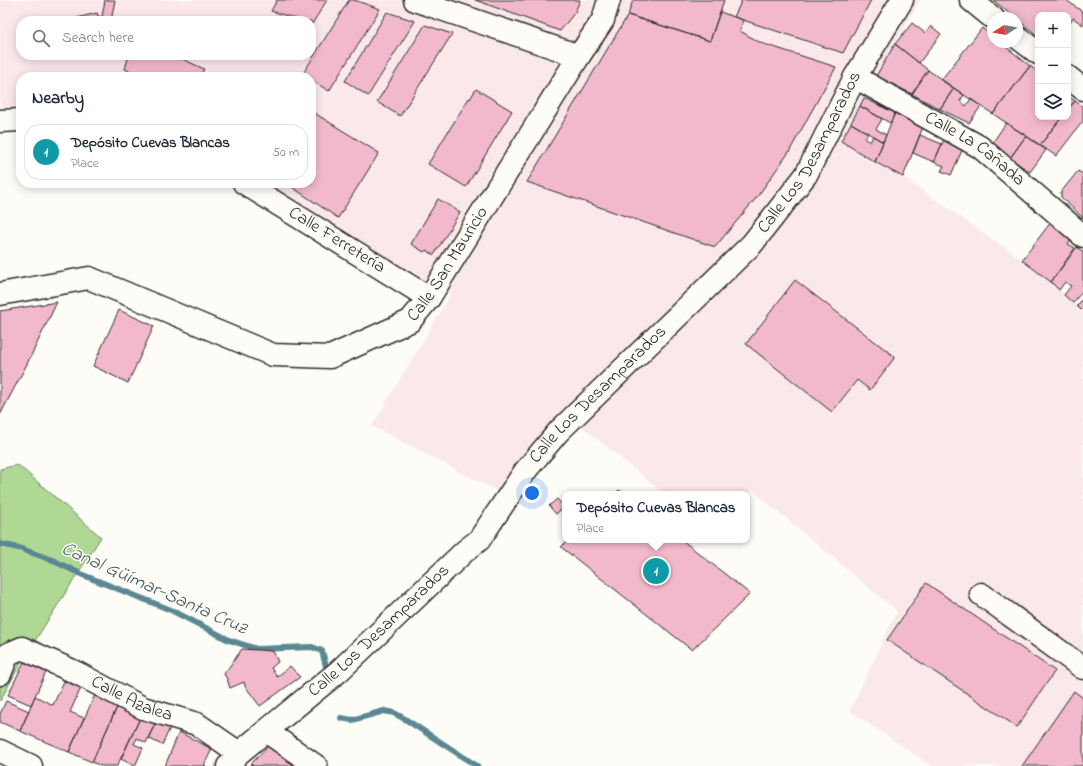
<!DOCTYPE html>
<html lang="en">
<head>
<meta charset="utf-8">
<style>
	:root { --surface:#fff; --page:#f2f2f3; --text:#1f2937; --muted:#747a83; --line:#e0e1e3; --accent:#d93025 }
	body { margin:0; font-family:"Indie Flower",sans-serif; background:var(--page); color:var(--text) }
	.controls { position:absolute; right:12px; top:12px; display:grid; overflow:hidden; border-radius:8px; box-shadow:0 2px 10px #0003 }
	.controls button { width:36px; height:36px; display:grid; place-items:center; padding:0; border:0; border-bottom:1px solid var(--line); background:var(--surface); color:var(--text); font:20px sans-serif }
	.compass { position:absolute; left:987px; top:12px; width:36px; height:36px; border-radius:50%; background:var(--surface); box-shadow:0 2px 10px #0003; rotate:259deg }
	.you { position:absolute; left:532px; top:493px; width:14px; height:14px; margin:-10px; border:3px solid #fff; border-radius:50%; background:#1a73e8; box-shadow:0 0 0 6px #1a73e833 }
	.badge { display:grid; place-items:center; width:26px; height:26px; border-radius:50%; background:var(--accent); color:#fff; font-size:13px; font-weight:700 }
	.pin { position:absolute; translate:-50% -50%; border:2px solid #fff; box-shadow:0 1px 4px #0006 }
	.popup { position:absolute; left:562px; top:491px; width:188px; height:52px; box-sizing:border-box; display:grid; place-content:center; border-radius:8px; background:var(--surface); filter:drop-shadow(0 1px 3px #0005); font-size:13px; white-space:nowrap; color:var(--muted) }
	.popup b { font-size:15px; color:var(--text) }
	.popup::after { content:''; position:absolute; left:50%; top:100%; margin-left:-8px; border:8px solid transparent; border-top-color:var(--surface) }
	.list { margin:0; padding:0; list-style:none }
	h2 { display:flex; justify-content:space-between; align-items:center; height:52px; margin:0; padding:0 16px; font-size:17px }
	h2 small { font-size:13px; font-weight:400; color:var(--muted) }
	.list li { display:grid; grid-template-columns:26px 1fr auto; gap:12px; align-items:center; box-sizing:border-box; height:56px; margin:0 8px 8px; padding:0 8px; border:1px solid var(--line); border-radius:16px }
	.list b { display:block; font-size:15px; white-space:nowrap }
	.list p { margin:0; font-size:13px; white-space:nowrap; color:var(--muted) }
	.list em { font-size:13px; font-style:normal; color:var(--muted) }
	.icon { flex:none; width:22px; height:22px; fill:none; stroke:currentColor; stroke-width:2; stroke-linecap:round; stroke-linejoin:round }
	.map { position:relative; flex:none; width:1083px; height:766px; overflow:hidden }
	.search { position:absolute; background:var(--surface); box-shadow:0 2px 10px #0003; left:16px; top:16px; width:300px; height:44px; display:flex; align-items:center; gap:10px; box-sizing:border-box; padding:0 14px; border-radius:16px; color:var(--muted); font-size:15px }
	.panel { position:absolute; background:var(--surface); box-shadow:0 2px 10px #0003; left:16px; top:72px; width:300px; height:116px; border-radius:16px }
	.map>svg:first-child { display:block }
</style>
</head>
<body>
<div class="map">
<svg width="1083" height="766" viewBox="0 0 1083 766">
	<rect width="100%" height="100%" fill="#fdfcf7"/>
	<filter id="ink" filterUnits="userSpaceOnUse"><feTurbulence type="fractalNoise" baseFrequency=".025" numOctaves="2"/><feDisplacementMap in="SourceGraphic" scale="8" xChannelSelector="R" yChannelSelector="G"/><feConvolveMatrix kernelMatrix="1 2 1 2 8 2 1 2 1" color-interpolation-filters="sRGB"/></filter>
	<g filter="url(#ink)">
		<!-- built -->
		<path fill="#fae8ea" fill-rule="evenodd" d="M0,0H920L864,98L841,141L903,177L1022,260L1051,282L1083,311V766H932L850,711L897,611L752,490L747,495V494H665L565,413L499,492L372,426L451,294L246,183H311V77H21V130L0,129ZM21,21H311V55H21Z"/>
		<!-- green -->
		<path fill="#b0d895" stroke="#6e8260" d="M18,465L101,537L22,661L0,701V469Z"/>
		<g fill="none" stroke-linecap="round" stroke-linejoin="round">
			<!-- stream -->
			<path stroke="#5a8892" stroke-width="6" d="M0,544L19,548L52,560L83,575L171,610L229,640L257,649L312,647L322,651L328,674
				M341,718L352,720L384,711L394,713L405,719L477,766"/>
		</g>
		<!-- building -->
		<path fill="#f2b9cd" stroke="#2b2b2b" d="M105,0H115L111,21H65L97,13L98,16L102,17Z
			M277,0H327L312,24H311V21H303L271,11Z
			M349,0H354L380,9L329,91L311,80V77H306L302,75Z
			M475,0H580L575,12L560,31Z
			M633,0H724L710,41L628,15Z
			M742,0H871L843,53L734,17Z
			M993,0H1066L1083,12V25L1073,18L1068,27V15H1038V36L1017,19V18H1015Z
			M387,12L415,21L368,96L345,81Z
			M720,12L743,20L740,31L761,43L836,67L789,152L757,197L715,247L527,182L628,15L710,41Z
			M912,23L925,33L931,26L941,34L919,63L895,44Z
			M425,25L452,34L400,116L377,102Z
			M982,28L993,37V42H1000L1030,66L993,114L941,80Z
			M895,44L928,70L912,94L876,76Z
			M129,55H174L204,69L200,77H136L137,75L125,69Z
			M1030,66L1038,72V117H1062L1040,145L993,114Z
			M928,70L954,88L940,109L912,94Z
			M954,88L964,95L960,101L966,106L971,99L981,106L969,123L940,109Z
			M476,89L512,111L466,187L428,164L469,98L470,99Z
			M1068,96L1075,101L1068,109Z
			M864,98L895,113L890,123L860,106Z
			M1075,101L1083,107V121L1056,156L1040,145L1062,117H1068V109Z
			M860,106L882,119L876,129L886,135L883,142L851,123Z
			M311,111L379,153L338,218L286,183H311Z
			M895,113L923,127L903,177L875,162Z
			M851,123L868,133L865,139L870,142L873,136L883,142L875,162L841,141Z
			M1006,123L1026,136L1010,158L991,145Z
			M920,135L942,144L934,162L913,153Z
			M1026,136L1046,150L1030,172L1010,158Z
			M945,137L964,146L951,175L941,171L944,166L934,162Z
			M1078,171L1083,174V218L1061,197V192Z
			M438,199L460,212L434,255L426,250L424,252L411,244Z
			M1051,222L1072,238L1068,244L1075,248L1051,282L1022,260Z
			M1077,247L1083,252V290L1073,303L1064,295L1071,286L1065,282L1059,290L1051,282Z
			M795,280L895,357L870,390L857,380L832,412L746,344Z
			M1083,298V308L1081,310L1077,306Z
			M57,302L27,364L0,415V311Z
			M119,310L154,326L128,383L93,366Z
			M619,490L625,494H615Z
			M557,499L564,507L556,514L549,506Z
			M568,540H682L750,594L692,650L561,547Z
			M926,583L1055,671L1017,727L887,640Z
			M242,649L273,651L278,662L271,668L277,677L290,666L300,677L260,706L245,686L244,682L230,688L227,679L224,674Z
			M24,662L46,672L31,705L8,695Z
			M64,681L81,688L70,712L84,718L69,752L20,731L35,696L53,705Z
			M1074,691L1083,698V766H1022Z
			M95,695L118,705L92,762L69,752L84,718V719Z
			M6,701L29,711L20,731L0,722V714Z
			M118,705L141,716L117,766H101L92,762Z
			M141,716L156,722L146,743L137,738L134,744L143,748L135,766L121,759Z
			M156,722L170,728L162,745L148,738Z
			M179,732L212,749L204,765L206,766H165Z
			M270,744L300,766H253L251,764Z"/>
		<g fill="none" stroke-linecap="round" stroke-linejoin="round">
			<defs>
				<g id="minor">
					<path d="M415,0L579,56"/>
					<path d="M971,0L993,18"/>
					<path d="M1017,37L1038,53"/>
					<path id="s1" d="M855,77L980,147L1083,236"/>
					<path d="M1068,77L1083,89"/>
					<path d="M0,121L21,120"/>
					<path id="s2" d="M244,183L429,298"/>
					<path id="s3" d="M0,294L89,278L273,355L330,357L410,321L429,298L579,56L603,20L609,0"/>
					<path d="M981,594L1083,668"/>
					<path id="s4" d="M0,674L8,654L22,648L77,673L143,708L197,724L239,753"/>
					<path d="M266,731L316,766"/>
					<path d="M0,751L31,766"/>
					<path id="s5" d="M228,766L239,753L339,671L465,551L479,540L526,470L559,431L752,244L806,175L855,77L902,0"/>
				</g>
			</defs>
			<!-- minor casing -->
			<use href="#minor" stroke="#2b2b2b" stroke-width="25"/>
			<!-- minor -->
			<use href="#minor" stroke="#fdfcf7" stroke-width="22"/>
		</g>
	</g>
	<g text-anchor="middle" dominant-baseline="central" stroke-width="3" stroke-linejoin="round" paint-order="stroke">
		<!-- street labels -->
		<g font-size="18" fill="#2b2b2b" stroke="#fdfcf7">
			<text stroke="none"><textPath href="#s1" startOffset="140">Calle La Cañada</textPath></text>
			<text stroke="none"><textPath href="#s5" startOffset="851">Calle Los Desamparados</textPath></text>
			<text stroke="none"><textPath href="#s2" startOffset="109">Calle Ferretería</textPath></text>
			<text stroke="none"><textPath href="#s3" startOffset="503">Calle San Mauricio</textPath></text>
			<text stroke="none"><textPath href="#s5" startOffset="527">Calle Los Desamparados</textPath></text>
			<text stroke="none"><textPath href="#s5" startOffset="203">Calle Los Desamparados</textPath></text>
			<text stroke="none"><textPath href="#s4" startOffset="158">Calle Azalea</textPath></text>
		</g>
		<!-- water labels -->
		<g font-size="19" font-style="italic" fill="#425a5f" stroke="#fdfcf7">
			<text transform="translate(154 589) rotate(24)">Canal Güímar-Santa Cruz</text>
		</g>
	</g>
</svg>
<div class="controls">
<button>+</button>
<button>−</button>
<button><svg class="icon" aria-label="layers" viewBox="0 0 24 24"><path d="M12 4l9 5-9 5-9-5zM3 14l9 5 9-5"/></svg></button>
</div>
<svg class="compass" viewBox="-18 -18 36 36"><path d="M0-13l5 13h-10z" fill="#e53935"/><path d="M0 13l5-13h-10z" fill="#747a83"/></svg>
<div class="you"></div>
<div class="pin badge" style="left:656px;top:571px;background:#0f9aa8">1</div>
<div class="popup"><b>Depósito Cuevas Blancas</b>Place</div>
<div class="search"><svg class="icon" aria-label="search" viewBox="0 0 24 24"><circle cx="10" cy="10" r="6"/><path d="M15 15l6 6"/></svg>Search here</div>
<section class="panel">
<h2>Nearby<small></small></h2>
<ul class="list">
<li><span class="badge" style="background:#0f9aa8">1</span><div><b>Depósito Cuevas Blancas</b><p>Place</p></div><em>50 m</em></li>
</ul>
</section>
</div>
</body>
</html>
